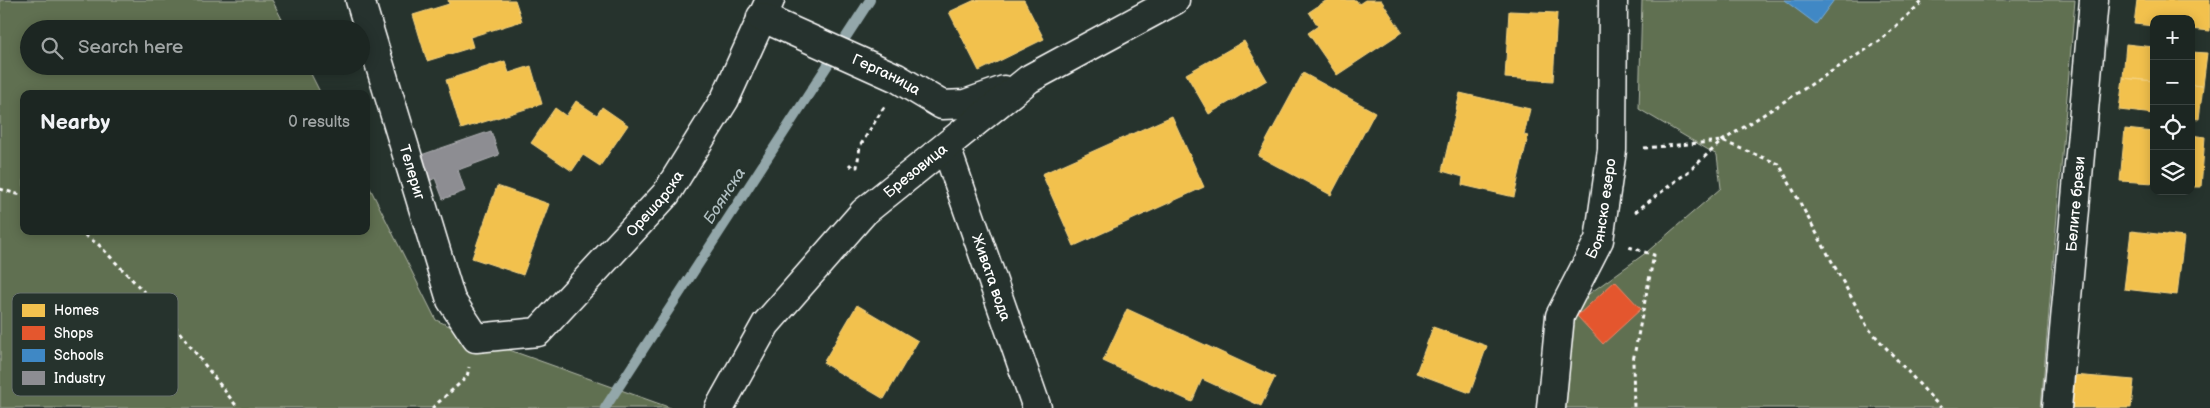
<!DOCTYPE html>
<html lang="en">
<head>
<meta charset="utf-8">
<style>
	:root { --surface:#1c2622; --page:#252e2a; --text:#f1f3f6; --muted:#a0a5a5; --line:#3a4340 }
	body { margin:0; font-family:"Balsamiq Sans",sans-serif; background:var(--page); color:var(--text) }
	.controls { position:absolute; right:15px; top:15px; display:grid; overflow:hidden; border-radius:10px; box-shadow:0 2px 12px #0003 }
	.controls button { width:45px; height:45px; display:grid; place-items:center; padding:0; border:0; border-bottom:1px solid var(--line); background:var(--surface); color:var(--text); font:25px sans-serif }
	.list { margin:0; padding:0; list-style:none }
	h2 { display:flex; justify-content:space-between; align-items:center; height:65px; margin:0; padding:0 20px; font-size:21px }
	h2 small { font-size:16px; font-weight:400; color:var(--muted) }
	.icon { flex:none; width:28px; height:28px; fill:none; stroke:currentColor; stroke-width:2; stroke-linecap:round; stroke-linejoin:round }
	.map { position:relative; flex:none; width:2210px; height:408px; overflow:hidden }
	.search { position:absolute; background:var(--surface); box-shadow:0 2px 12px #0003; left:20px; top:20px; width:350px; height:55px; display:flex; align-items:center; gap:12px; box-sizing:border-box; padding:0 18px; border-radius:28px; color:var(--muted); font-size:19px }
	.panel { position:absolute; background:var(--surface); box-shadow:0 2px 12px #0003; left:20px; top:90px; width:350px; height:145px; border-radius:10px }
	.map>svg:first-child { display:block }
</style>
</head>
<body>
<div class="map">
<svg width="2210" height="408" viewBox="0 0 2210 408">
	<rect width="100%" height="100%" fill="#26332d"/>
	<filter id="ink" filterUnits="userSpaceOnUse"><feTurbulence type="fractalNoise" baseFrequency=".02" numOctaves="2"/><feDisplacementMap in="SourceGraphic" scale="10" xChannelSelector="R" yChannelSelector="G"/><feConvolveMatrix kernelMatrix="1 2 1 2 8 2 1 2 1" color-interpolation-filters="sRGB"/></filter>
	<g filter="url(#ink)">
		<!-- green -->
		<path fill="#606f51" stroke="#b0b7a8" d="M0,0H272L287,29H29V66H307L321,94H24V231H366V180L436,320L476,338L671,408H0Z
			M1642,0H2075L2041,408H1565L1575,304L1647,252L1721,188L1717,155L1639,109Z"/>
		<!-- homes -->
		<path fill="#f2c14e" stroke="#f6d483" d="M448,0H515L522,21L470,37L473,47L427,61L413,15L449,4Z
			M975,0H1024L1044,39L979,71L949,12Z
			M1327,0H1356L1359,4L1365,0H1381L1402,32L1337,75L1308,33L1318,26L1309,12Z
			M2137,0H2210V31L2191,29V19H2154V26L2134,24Z
			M1509,11L1557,13L1553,81L1505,78Z
			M1244,41L1267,80L1209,114L1186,74Z
			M2126,44L2154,47V81L2123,78Z
			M2191,52L2207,53L2203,86L2191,85Z
			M505,61L509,73L531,66L542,104L461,129L446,80Z
			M1303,73L1375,112L1331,195L1258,156Z
			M2123,78L2154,81V114L2119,110Z
			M2191,85L2203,86L2199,119L2191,118Z
			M1460,93L1530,109L1524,135L1528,136L1514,197L1462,185L1463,177L1442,171Z
			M576,101L597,115L602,107L628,125L600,166L583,155L572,171L531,143L555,108L566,116Z
			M1172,116L1204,187L1074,246L1042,174Z
			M2125,129L2154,132V183L2120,181Z
			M2191,135L2205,137L2201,187H2191Z
			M497,186L549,204L523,275L472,258Z
			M2131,231L2184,237L2177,295L2124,289Z
			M857,305L918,341L884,399L823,363Z
			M1127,309L1275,377L1261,406L1202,379L1192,402L1103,361Z
			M1433,327L1487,346L1470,393L1416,373Z
			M2073,375L2134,380L2131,408H2070Z"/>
		<!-- shops -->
		<path fill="#e4572e" stroke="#ec896d" d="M1615,281L1641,309L1603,344L1577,316Z"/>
		<!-- schools -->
		<path fill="#3f88c5" stroke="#79acd6" d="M1784,0H1834L1816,24Z"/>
		<!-- industry -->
		<path fill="#8d8d92" stroke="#afafb3" d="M491,131L499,155L458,170L465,191L443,199L435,178L430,181L421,155Z"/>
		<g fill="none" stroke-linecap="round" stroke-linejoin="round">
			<!-- stream -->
			<path stroke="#93a7aa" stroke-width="10" d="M605,408L870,0"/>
			<defs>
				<g id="minor">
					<path id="s1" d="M360,0L451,300L476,338L538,332L666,194L725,99L770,0"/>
					<path id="s2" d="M761,17L897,78L942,105L965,104L1004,90"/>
					<path id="s3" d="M946,147L1037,408"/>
					<path id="s4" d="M719,408L766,324L864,212L1029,79L1175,0"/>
					<path id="s5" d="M1551,408L1560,316L1599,240L1612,150L1613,0"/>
					<path id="s6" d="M2057,408L2094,0"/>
				</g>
			</defs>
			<!-- minor casing -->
			<use href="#minor" stroke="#fff" stroke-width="31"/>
			<!-- path -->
			<path stroke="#fff" stroke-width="3" stroke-dasharray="4 4" stroke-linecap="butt" d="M1644,148L1722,141L1779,164L1868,328L1941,408
				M849,164L852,167H857L860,146L884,107
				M0,189L24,196
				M1635,212L1689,171L1722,141L1881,40L1924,0
				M78,231L98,244L167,316L238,408
				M1629,247L1654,255L1633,361L1634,408
				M432,408L467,377L469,367"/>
			<!-- minor -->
			<use href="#minor" stroke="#26332d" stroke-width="28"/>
		</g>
	</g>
	<g text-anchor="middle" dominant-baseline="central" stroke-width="5" stroke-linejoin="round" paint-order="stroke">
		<!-- street labels -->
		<g font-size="15" fill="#fff" stroke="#26332d">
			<text stroke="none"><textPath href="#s2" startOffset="138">Герганица</textPath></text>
			<text stroke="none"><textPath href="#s4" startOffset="311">Брезовица</textPath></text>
			<text stroke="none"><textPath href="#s1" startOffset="180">Телериг</textPath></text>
			<text stroke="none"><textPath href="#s1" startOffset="595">Орешарска</textPath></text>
			<text stroke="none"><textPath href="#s6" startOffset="205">Белите брези</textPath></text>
			<text stroke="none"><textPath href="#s5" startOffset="209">Боянско езеро</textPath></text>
			<text stroke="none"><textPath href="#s3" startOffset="138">Живата вода</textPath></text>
		</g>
		<!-- water labels -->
		<g font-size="16" font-style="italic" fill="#aebdbf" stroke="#26332d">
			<text transform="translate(725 196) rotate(-57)">Боянска</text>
		</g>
	</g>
	<!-- legend -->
	<rect x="12" y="293" width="166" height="103" rx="8" fill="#26332d" stroke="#67706c" stroke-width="1"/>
	<rect x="22" y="304" width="23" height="13" fill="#f2c14e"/>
	<rect x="22" y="326" width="23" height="14" fill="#e4572e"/>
	<rect x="22" y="349" width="23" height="13" fill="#3f88c5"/>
	<rect x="22" y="371" width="23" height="14" fill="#8d8d92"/>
	<g font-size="14" fill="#fff">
		<text x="54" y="315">Homes</text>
		<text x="54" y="338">Shops</text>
		<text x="54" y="360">Schools</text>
		<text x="54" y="383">Industry</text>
	</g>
</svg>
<div class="controls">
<button>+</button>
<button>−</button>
<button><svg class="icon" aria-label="locate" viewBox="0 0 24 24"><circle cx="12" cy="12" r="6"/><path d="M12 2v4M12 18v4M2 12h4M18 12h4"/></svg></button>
<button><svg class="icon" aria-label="layers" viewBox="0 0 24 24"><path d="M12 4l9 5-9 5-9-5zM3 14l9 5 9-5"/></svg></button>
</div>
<div class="search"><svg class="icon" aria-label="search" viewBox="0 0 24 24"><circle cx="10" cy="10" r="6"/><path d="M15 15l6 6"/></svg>Search here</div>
<section class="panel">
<h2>Nearby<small>0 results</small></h2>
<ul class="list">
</ul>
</section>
</div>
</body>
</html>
